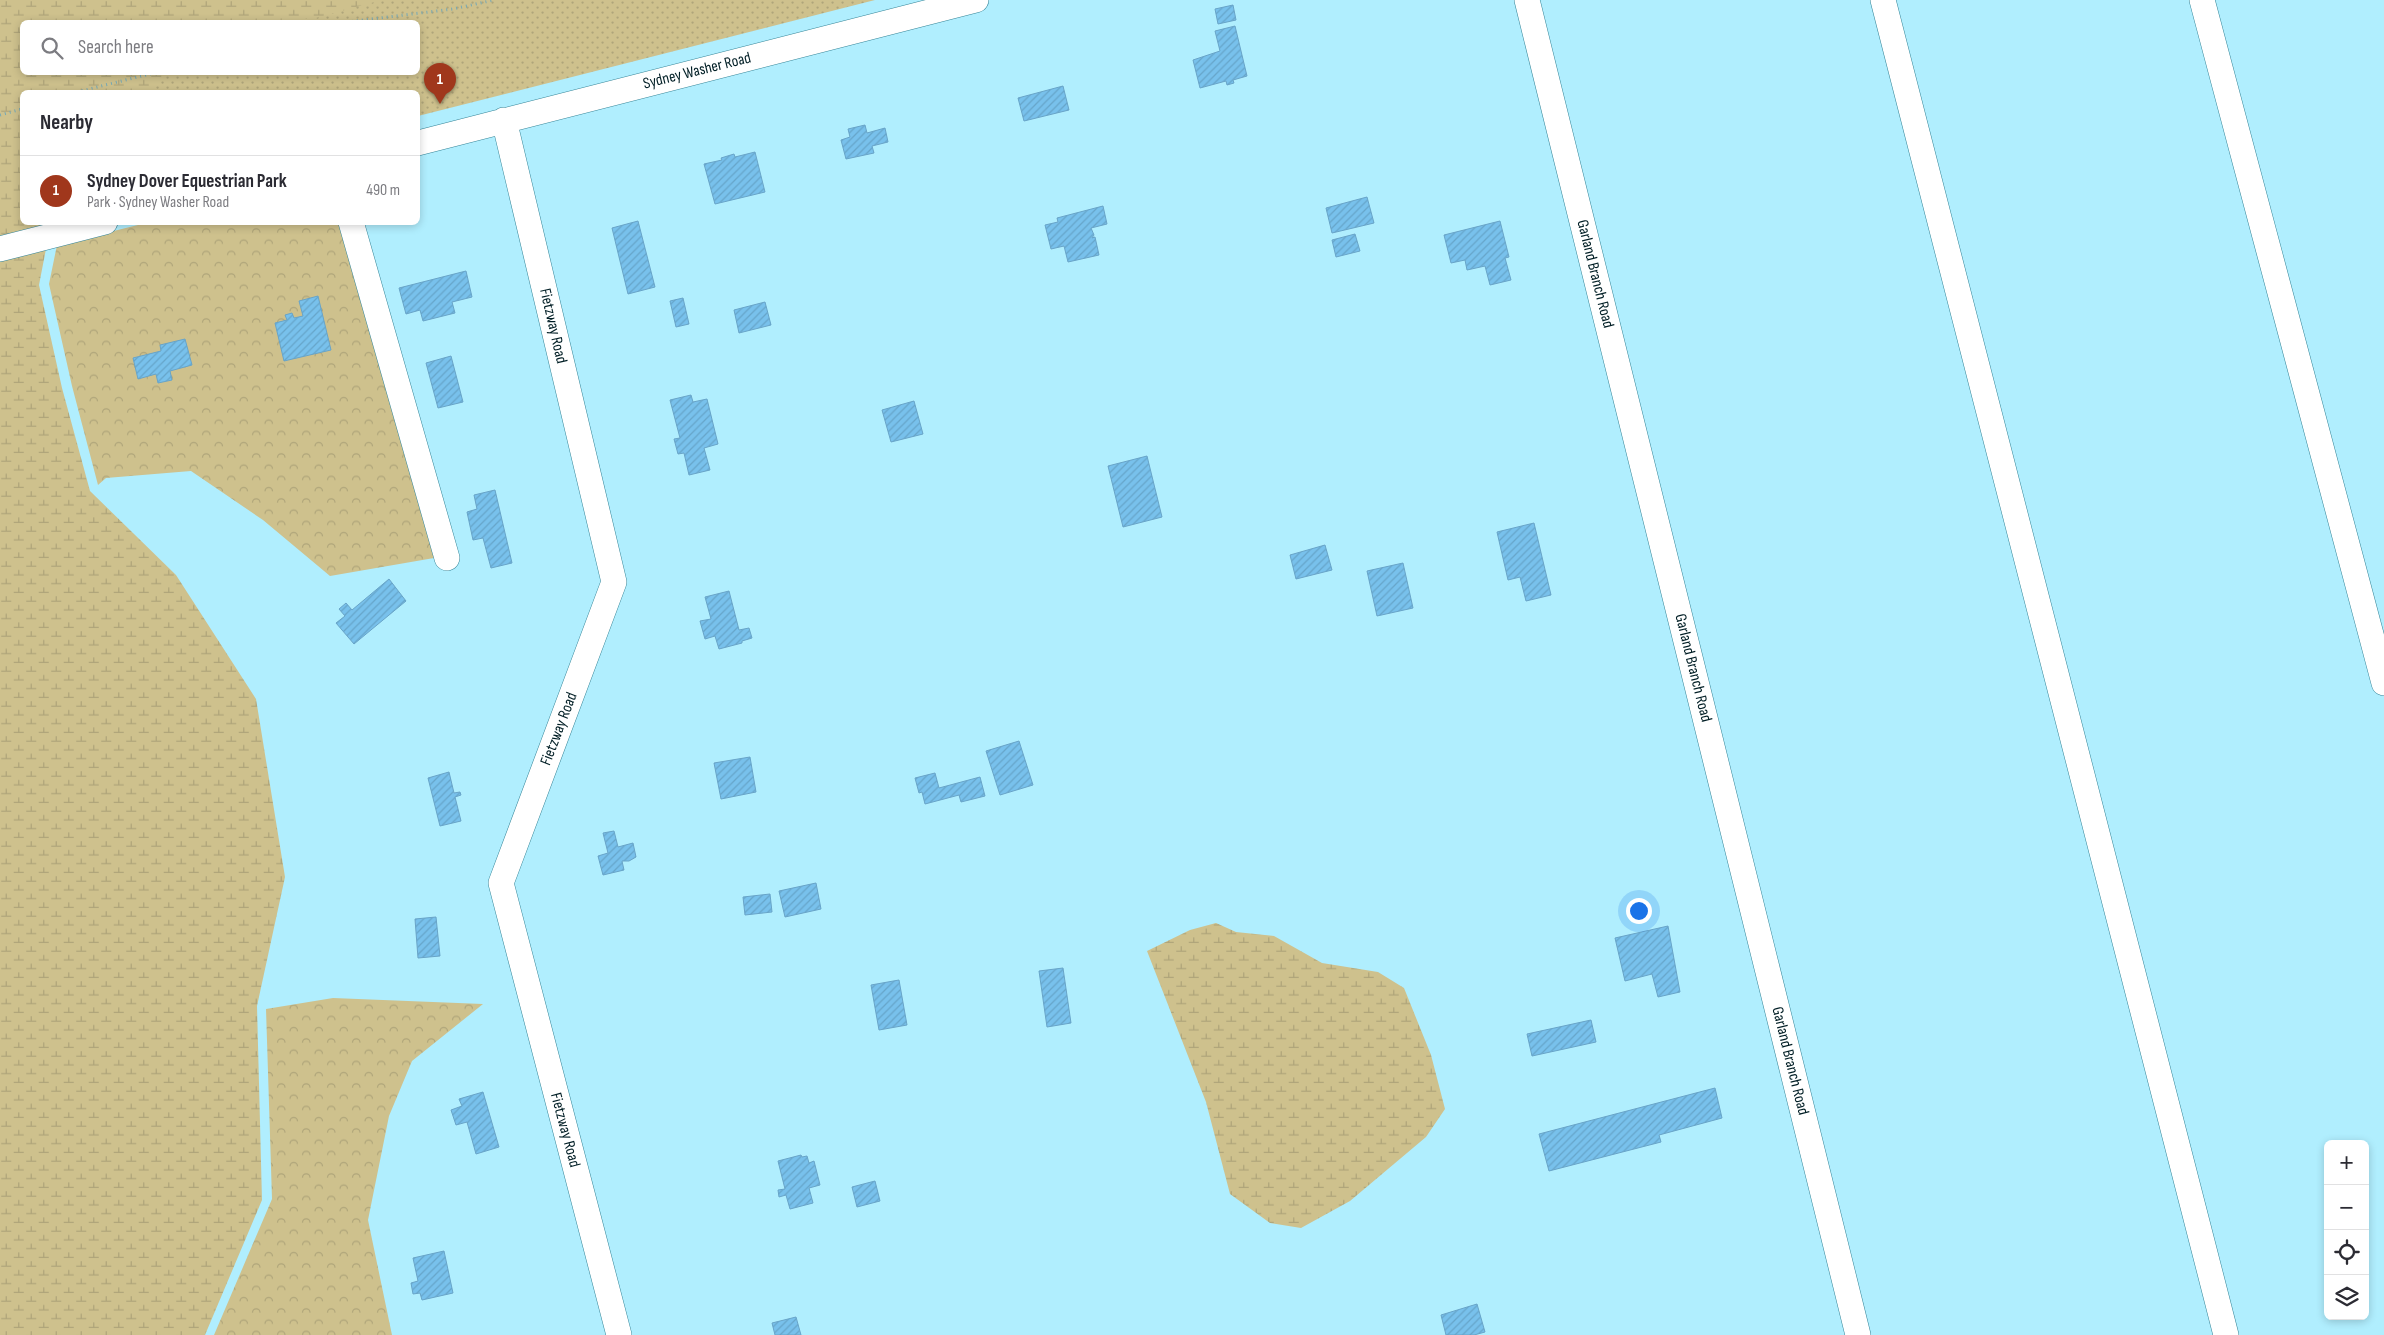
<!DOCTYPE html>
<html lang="en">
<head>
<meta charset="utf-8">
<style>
	:root { --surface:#fff; --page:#f7f7f7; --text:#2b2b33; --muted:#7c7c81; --line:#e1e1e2; --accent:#a0371c }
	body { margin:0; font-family:"Sofia Sans Condensed",sans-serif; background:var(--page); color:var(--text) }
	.controls { position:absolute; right:15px; bottom:15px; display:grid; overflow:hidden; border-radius:8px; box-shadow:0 2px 8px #0003 }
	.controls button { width:45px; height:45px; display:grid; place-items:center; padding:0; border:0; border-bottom:1px solid var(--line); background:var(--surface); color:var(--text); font:25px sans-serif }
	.you { position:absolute; left:1638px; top:910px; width:18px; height:18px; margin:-12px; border:4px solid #fff; border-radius:50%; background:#1a73e8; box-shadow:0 0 0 8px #1a73e833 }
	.badge { display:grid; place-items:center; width:32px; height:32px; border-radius:50%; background:var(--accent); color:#fff; font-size:16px; font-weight:700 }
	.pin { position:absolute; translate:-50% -41px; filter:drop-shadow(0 1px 2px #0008) }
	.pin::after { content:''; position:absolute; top:26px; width:18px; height:15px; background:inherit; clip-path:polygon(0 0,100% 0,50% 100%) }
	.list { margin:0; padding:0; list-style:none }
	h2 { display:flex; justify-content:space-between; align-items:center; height:65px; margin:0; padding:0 20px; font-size:21px }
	h2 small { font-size:16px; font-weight:400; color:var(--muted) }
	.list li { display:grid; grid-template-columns:32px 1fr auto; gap:15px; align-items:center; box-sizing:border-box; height:70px; padding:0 20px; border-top:1px solid var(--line) }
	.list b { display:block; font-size:19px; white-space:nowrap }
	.list p { margin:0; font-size:16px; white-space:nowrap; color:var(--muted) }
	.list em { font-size:16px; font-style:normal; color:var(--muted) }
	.icon { flex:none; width:28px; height:28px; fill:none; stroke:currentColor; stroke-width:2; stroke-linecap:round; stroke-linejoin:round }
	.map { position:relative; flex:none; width:2384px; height:1335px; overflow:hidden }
	.search { position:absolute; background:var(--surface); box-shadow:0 2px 8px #0003; left:20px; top:20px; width:400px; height:55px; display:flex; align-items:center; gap:12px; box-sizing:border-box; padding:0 18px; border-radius:8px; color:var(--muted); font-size:19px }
	.panel { position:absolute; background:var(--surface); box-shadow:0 2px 8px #0003; left:20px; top:90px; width:400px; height:135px; border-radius:8px }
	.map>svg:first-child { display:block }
</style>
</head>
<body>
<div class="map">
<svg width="2384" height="1335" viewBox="0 0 2384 1335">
	<defs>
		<pattern id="grass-dots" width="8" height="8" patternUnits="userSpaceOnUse" patternTransform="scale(1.25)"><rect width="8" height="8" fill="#cec18d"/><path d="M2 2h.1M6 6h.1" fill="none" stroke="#afa57a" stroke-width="1.8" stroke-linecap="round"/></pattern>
		<pattern id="forest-crowns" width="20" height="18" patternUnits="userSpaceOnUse" patternTransform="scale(1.25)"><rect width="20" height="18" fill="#cec18d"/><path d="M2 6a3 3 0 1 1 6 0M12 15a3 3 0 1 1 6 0" fill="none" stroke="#afa57a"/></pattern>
		<pattern id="wetland-marsh" width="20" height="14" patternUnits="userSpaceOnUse" patternTransform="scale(1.25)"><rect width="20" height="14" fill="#cec18d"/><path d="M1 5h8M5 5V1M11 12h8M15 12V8" fill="none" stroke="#afa57a"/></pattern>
		<pattern id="building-hatch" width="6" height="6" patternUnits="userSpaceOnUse" patternTransform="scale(1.25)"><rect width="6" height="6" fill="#78c1ec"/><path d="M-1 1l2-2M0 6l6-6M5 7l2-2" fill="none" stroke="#66a5ca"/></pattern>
	</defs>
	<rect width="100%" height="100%" fill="#b0eefe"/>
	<!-- grass -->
	<path fill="url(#grass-dots)" fill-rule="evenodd" d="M0,0H875L418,116V92H22ZM22,22H418V72H22Z"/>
	<!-- forest -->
	<path fill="url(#forest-crowns)" d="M146,223H339L434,558L330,576L263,520L191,471L106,478L98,485L72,386L49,284L57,245Z
		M333,998L483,1004L412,1061L389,1116L368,1220L392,1335H214L272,1199L266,1009Z"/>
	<!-- wetland -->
	<path fill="url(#wetland-marsh)" d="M0,0H382L312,19H289L260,22H22V72L169,73L145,92H22V222L51,223L39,285L62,388L90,491L176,575L256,699L285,877L257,1006L262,1200L205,1335H0Z
		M1216,923L1236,932L1274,936L1322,963L1378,972L1404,988L1431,1055L1445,1109L1426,1137L1350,1201L1301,1228L1270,1223L1230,1194L1206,1102L1147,951L1190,930Z"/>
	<!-- building -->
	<path fill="url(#building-hatch)" stroke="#68a4c8" d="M1233,5L1236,20L1218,24L1215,9Z
		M1235,26L1247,76L1233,80L1234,83L1227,85L1226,81L1200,88L1193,60L1220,51L1215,31Z
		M1063,86L1069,110L1024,121L1018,98Z
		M865,125L867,133L885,128L888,142L872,146L874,153L846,159L841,140L850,137L848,129Z
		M755,152L765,192L715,204L704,164L722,160L721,158L734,154L735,157Z
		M1367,197L1374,223L1332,233L1326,208Z
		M1103,206L1107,224L1091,228L1094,235L1092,238L1095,237L1099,255L1068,262L1064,246L1051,249L1045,225L1058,222L1057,218Z
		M638,221L655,287L628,294L612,228Z
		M1500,221L1509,257L1505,258L1511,280L1490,285L1485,266L1467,270L1465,260L1451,263L1444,235Z
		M1355,234L1360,251L1336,257L1332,240Z
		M466,271L472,297L452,302L455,313L423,321L420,310L406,314L399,288Z
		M318,296L331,350L284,361L275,323L287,320L285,315L292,313L294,318L303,316L299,301Z
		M683,298L689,324L676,327L670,301Z
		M765,302L771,325L739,333L734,310Z
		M185,339L192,365L170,371L172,380L158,383L156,374L138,379L133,358L161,351L160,345Z
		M451,356L463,402L438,408L426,363Z
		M691,395L693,402L707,399L718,444L704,448L710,470L689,475L684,453L678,454L674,439L680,438L670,400Z
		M914,401L923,434L891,442L882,410Z
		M1147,456L1162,517L1123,527L1108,466Z
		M495,490L512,563L491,568L483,538L473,540L467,512L477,509L474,495Z
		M1534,523L1551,595L1526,601L1520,577L1508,580L1497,532Z
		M1325,545L1332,570L1296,579L1290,555Z
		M1403,563L1413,608L1377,616L1367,571Z
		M389,579L406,601L354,644L336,623L345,616L339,609L346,603L352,610Z
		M729,591L739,630L749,628L752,638L742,641V643L719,649L715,636L705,639L700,621L711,619L705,597Z
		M1019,741L1033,785L1000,795L986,751Z
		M750,757L756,792L721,799L714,763Z
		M449,772L454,793L460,792L461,795L455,797L461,821L440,826L428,778Z
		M935,773L939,788L980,777L985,796L961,802L959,795L925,804L922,792L919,793L915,778Z
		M614,831L618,847L633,843L636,857L629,861H622L624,870L603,875L598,856L608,853L603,833Z
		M816,883L821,909L785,917L779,891Z
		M770,894L772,912L745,915L743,897Z
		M436,917L440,956L418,958L415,919Z
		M1668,926L1680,992L1658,997L1652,974L1625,981L1615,938Z
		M1063,968L1071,1023L1047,1027L1039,971Z
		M899,980L907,1025L879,1030L871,985Z
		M1591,1020L1596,1042L1532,1056L1527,1034Z
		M1715,1088L1722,1118L1659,1135L1661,1142L1549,1171L1539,1134Z
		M483,1092L499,1147L476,1154L467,1122L456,1125L451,1110L462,1106L459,1099Z
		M801,1155L802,1157L807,1156L809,1163L814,1161L820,1185L809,1188L813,1203L790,1209L786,1195L779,1197L778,1190L785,1189L778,1161Z
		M875,1181L880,1201L857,1207L852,1187Z
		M444,1251L453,1293L422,1300L420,1293L413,1294L411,1283L418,1281L413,1258Z
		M1477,1304L1485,1332L1474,1335H1446L1441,1315Z
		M796,1317L801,1335H775L772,1323Z"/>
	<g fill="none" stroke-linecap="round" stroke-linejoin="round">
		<defs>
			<path id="minor" d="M1527,0L1858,1335
				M1883,0L2226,1335
				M2202,0L2384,683
				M504,120L614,582L501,883L619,1335
				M418,143L976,0
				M351,222L447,558
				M0,249L105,222"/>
		</defs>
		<!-- minor casing -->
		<use href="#minor" stroke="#348497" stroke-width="26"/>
		<!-- path -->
		<path stroke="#76a9b6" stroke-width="3" stroke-dasharray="1 4" stroke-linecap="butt" d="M347,22L453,9L494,0
			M77,92L158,72
			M0,115L22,109"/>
		<!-- minor -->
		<use href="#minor" stroke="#fff" stroke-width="25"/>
	</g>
	<g text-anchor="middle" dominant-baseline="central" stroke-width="4.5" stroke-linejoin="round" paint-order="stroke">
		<!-- street labels -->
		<g font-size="16" fill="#001e25" stroke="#fff">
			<text transform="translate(697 71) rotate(-14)">Sydney Washer Road</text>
			<text transform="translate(1595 274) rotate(76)">Garland Branch Road</text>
			<text transform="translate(553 326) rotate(77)">Fietzway Road</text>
			<text transform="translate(1693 668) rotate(76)">Garland Branch Road</text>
			<text transform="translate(559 729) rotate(-69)">Fietzway Road</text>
			<text transform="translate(1790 1061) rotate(76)">Garland Branch Road</text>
			<text transform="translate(565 1130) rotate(75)">Fietzway Road</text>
		</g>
	</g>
</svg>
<div class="controls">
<button>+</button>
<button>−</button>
<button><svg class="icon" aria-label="locate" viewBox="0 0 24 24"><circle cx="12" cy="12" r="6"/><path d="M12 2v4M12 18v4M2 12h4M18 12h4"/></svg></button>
<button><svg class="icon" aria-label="layers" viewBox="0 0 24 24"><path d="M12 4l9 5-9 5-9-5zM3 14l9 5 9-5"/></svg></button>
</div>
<div class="you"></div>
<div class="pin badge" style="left:440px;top:104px">1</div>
<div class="search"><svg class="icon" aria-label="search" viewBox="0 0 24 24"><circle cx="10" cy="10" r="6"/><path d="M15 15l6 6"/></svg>Search here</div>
<section class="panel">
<h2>Nearby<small></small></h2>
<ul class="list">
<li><span class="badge">1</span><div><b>Sydney Dover Equestrian Park</b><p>Park · Sydney Washer Road</p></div><em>490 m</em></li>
</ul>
</section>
</div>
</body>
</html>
